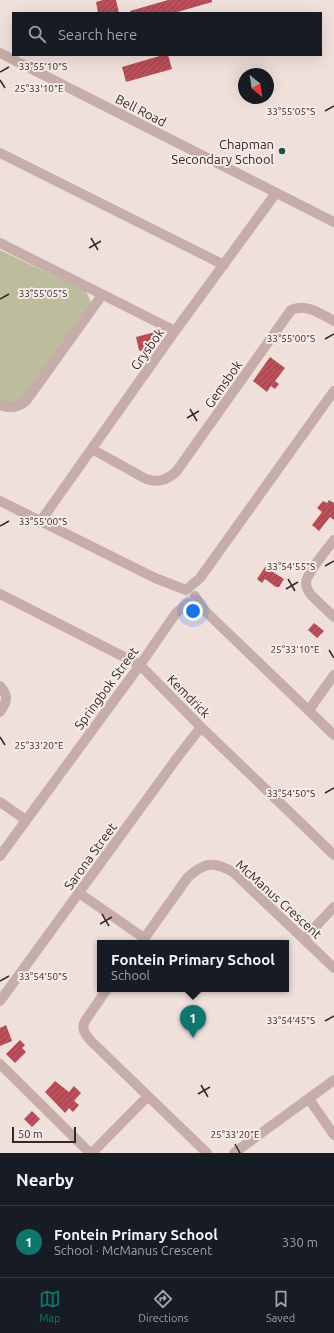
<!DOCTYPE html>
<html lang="en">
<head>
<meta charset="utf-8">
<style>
	:root { --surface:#171b24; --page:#242831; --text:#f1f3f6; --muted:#9ea1a6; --line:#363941; --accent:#0f766e }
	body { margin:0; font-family:Ubuntu,sans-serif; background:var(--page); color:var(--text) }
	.compass { position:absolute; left:238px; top:68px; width:36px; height:36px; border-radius:50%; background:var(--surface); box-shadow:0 4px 16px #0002; rotate:150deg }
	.scale { position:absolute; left:12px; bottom:10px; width:64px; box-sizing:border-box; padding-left:4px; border:2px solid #342828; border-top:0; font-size:11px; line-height:14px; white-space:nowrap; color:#342828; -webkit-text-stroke:3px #f7ebe8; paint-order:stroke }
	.you { position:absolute; left:193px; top:611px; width:14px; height:14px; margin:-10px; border:3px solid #fff; border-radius:50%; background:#1a73e8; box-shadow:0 0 0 6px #1a73e833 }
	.badge { display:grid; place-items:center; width:26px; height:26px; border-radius:50%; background:var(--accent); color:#fff; font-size:13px; font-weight:700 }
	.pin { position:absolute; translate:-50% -33px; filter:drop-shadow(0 1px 2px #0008) }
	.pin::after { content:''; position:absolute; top:21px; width:14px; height:12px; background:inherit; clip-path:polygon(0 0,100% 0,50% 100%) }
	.popup { position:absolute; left:97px; top:940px; width:192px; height:52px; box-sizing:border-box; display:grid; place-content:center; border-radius:0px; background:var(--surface); filter:drop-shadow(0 1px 3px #0005); font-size:13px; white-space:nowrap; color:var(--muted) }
	.popup b { font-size:15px; color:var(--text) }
	.popup::after { content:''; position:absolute; left:50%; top:100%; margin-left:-8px; border:8px solid transparent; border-top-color:var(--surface) }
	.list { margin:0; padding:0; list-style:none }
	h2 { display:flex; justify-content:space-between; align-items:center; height:52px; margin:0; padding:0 16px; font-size:17px }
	h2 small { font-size:13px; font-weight:400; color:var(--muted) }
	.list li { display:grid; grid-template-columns:26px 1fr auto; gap:12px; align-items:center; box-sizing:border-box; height:72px; padding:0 16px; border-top:1px solid var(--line) }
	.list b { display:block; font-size:15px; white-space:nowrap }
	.list p { margin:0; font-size:13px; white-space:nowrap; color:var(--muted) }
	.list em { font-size:13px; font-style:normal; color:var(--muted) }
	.icon { flex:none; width:22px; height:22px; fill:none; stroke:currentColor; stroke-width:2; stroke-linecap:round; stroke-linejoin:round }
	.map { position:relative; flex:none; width:334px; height:1153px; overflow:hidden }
	.search { position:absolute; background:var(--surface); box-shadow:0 4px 16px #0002; left:12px; right:12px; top:12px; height:44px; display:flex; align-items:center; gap:10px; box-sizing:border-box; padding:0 14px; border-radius:0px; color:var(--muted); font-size:15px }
	.sheet { height:124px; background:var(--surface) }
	nav { display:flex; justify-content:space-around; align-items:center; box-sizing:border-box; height:56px; border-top:1px solid var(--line); background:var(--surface); font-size:11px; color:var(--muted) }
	nav a { display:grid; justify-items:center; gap:2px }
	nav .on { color:var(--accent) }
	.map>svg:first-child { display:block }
</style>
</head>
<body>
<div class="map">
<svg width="334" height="1153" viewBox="0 0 334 1153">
	<defs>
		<pattern id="building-hatch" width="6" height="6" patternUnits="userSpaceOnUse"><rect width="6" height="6" fill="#b9505a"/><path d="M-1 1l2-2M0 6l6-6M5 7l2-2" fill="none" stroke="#97424a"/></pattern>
	</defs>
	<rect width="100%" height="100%" fill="#efe0dc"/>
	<!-- green -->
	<path fill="#bdbd9e" d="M0,250L86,291L91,302L23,399L12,404L0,401Z"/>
	<!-- building -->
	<path fill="url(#building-hatch)" d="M103,0H116L119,13H98L96,2Z
		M168,0H212V2L174,13H130V11Z
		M163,55H168L172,69L126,82L122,67Z
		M155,332L158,343L145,345L148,356L139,350L136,337Z
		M270,357L285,368L275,381L279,384L275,389L271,386L267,392L253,381Z
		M329,500L334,503V520L330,517L319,531L312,525L322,512L317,508L323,501L327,503Z
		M265,567L284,579L279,587H276L265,579L262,583L257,579Z
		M314,623L324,631L317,638L308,630Z
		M6,1025L12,1041L0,1046V1028Z
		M20,1040L25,1045L22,1048L26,1052L15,1063L6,1054Z
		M55,1081L69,1092L74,1086L81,1093L74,1101L79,1105L73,1112L69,1108L65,1113L45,1092Z
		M32,1111L40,1119L32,1127L24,1119Z"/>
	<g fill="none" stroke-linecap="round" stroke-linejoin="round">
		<!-- minor -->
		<path stroke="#c6ada9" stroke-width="10" d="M0,53L334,222
			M0,153L224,265
			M0,243L175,331
			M0,405C10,409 18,408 26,401L102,295
			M92,449L146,479C159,483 166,480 176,472L291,310C306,303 321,314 334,321
			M0,501L155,578L186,590L200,578L334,391
			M40,522L175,331L276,193
			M334,540C328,548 306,574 306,583C306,588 308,591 311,595L334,617
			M0,594L140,665L201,727L334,855
			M195,596L203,609L334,735
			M0,686C9,696 7,702 0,712
			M309,710L334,675
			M0,802L26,820
			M0,856L140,665L176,613L188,603
			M79,893L144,938
			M304,939L334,907
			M141,943L188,877C205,862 214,861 233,872L334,968
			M107,989L85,1021C81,1029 85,1034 91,1041L207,1153
			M0,1001L177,758L201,727
			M0,1064L90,1153
			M309,1099L334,1135
			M92,1153L147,1097
			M234,1153L334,1080"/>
	</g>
	<!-- ticks -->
	<path fill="none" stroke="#342828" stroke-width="1.5" d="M0,72L9,67M0,80L5,88M325,111L334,106M91,238L98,250M89,248L101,241M0,299L9,294M325,339L334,334M190,409L197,421M187,418L199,411M0,526L9,521M325,566L334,561M288,579L295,591M286,589L298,582M329,650L334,658M0,737L5,745M325,793L334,788M102,914L109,926M100,924L112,917M0,981L9,976M325,1021L334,1016M201,1085L208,1097M198,1094L210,1087M235,1144L240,1153"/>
	<!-- markers -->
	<circle fill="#225144" stroke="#f7ebe8" stroke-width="1.5" cx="282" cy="151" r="4"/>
	<g text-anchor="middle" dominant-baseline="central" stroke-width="4" stroke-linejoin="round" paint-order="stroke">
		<!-- street labels -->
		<g font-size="13" fill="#342828" stroke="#f7ebe8">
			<text transform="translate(141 110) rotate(27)">Bell Road</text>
			<text transform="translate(147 349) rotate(-55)">Grysbok</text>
			<text transform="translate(223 384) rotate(-55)">Gemsbok</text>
			<text transform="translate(106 688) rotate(-54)">Springbok Street</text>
			<text transform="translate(189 696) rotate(45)">Kemdrick</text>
			<text transform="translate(90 856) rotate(-54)">Sarona Street</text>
			<text transform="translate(279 899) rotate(42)">McManus Crescent</text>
		</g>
		<!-- poi labels -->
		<g font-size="13" fill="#342828" stroke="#f7ebe8" text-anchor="end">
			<text x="274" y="144">Chapman<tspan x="274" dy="15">Secondary School</tspan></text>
		</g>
	</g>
	<g font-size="10" text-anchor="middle" fill="#342828" stroke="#f7ebe8" stroke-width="4" stroke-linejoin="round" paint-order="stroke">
		<text x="43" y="70">33°55'10"S</text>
		<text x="39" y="92">25°33'10"E</text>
		<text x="291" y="115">33°55'05"S</text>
		<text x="43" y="297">33°55'05"S</text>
		<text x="291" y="342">33°55'00"S</text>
		<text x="43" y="525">33°55'00"S</text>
		<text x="291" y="570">33°54'55"S</text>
		<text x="295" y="653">25°33'10"E</text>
		<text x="39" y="749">25°33'20"E</text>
		<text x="291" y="797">33°54'50"S</text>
		<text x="43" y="980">33°54'50"S</text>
		<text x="291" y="1024">33°54'45"S</text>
		<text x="235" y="1138">25°33'20"E</text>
	</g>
</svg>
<svg class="compass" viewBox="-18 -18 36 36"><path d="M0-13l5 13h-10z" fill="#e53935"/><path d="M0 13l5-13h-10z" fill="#9ea1a6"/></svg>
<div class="scale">50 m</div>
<div class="you"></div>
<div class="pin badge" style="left:193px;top:1038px">1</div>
<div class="popup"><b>Fontein Primary School</b>School</div>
<div class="search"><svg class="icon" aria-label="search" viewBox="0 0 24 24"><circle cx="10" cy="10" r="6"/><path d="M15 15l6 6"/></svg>Search here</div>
</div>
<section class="sheet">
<h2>Nearby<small></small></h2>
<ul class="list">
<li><span class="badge">1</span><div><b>Fontein Primary School</b><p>School · McManus Crescent</p></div><em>330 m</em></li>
</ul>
</section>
<nav>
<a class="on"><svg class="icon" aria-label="map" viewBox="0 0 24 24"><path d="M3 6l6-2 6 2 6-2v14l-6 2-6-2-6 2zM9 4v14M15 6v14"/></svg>Map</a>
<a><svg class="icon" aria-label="directions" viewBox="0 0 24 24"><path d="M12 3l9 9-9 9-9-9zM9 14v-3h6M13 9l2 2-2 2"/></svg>Directions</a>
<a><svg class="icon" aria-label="saved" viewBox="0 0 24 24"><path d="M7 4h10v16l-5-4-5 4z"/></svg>Saved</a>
</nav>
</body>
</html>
